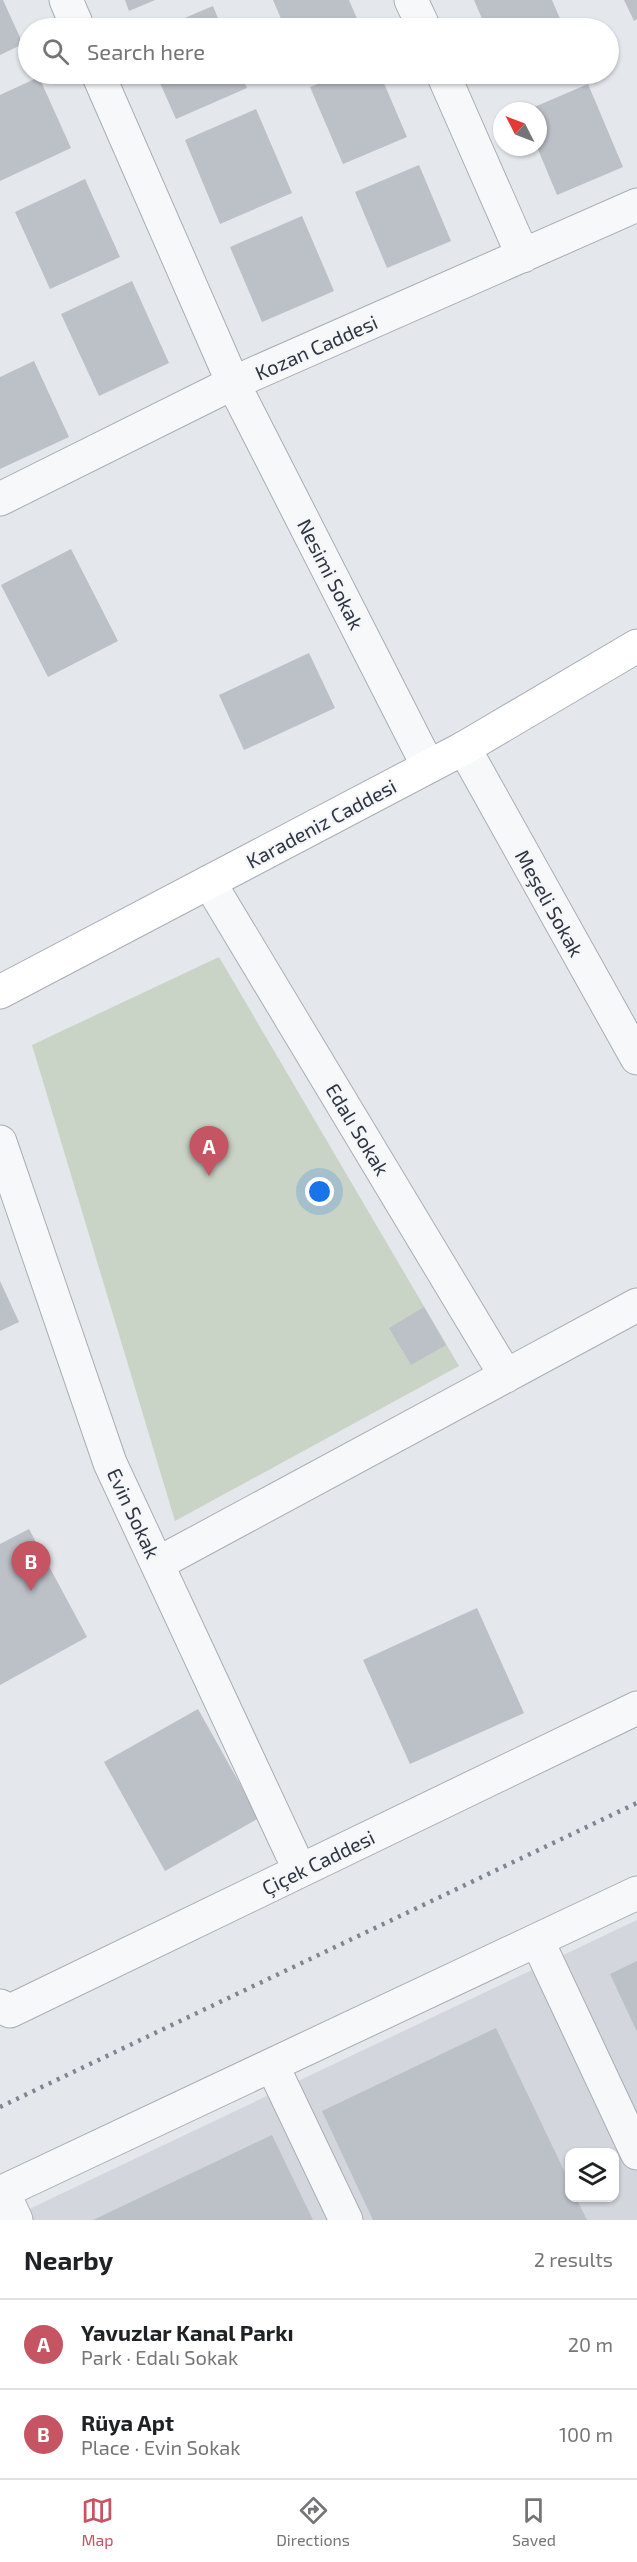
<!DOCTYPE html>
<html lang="en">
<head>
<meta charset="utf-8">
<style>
	:root { --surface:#fff; --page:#f6f6f6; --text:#202124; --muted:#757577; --line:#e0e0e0; --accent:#c55562 }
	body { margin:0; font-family:"Exo 2",sans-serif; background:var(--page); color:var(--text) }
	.controls { position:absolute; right:18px; bottom:18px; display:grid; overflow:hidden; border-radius:12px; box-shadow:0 2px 4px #0004 }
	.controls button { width:54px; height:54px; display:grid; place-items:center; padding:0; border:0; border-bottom:2px solid var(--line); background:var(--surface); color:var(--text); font:30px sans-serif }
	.compass { position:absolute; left:493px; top:102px; width:54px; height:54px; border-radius:50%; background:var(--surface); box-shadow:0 2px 4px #0004; rotate:312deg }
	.you { position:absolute; left:320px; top:1192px; width:21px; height:21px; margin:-15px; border:4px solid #fff; border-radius:50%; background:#1a73e8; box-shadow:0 0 0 9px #1a73e833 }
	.badge { display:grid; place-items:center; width:39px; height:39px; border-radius:50%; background:var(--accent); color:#fff; font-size:20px; font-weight:700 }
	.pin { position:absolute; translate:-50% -50px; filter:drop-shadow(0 2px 3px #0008) }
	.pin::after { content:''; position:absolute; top:32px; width:21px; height:18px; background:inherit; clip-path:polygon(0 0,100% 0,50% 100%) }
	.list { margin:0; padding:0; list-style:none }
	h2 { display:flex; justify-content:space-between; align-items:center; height:78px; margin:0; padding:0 24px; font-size:26px }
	h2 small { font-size:20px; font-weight:400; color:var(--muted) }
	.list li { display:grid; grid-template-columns:39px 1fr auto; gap:18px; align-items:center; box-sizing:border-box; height:90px; padding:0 24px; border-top:2px solid var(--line) }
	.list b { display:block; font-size:22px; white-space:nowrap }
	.list p { margin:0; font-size:20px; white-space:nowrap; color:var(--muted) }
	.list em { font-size:20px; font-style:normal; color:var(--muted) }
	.icon { flex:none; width:33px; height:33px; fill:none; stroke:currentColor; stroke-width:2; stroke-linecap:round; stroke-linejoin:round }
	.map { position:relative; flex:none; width:637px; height:2220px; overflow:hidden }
	.search { position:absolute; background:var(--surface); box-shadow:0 2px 4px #0004; left:18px; right:18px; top:18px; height:66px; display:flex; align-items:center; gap:15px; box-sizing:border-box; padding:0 21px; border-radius:33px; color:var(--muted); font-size:22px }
	.sheet { height:258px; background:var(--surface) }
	nav { display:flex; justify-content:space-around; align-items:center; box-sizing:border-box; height:84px; border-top:2px solid var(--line); background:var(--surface); font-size:16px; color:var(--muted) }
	nav a { display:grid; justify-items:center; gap:3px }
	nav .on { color:var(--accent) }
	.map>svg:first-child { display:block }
</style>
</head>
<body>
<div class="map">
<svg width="637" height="2220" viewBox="0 0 637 2220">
	<rect width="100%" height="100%" fill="#e4e7eb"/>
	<!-- built -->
	<path fill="#d3d6dd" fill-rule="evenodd" d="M637,1920V2220H6ZM570,2152H614V2198H570Z"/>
	<!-- green -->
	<path fill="#c9d4c6" d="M219,957L459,1366L175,1521L32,1045Z"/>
	<!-- building -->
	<path fill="#bcc0c7" d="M0,0H3L23,44L0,55Z
		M125,0H155L129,11Z
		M273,0H349L361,28H285Z
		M474,0H552L564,28H486Z
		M624,0H637V19L634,21Z
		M213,6L222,28H161Z
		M156,74H241L247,88L176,119Z
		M343,74H380L407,137L343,164L310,87Z
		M39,77L71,148L0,181V95Z
		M588,84L623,167L557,195L537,147L538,111H525Z
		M256,109L292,193L220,224L185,140Z
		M419,165L451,241L387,268L355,192Z
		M85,179L120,257L50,289L15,212Z
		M302,216L334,291L262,322L230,247Z
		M132,281L169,363L99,396L61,314Z
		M34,361L69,437L0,469V377Z
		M71,549L118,641L48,677L1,585Z
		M309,653L335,708L244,750L219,695Z
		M0,1281L19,1322L0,1331Z
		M424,1307L446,1345L411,1365L389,1328Z
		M29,1529L87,1637L0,1685V1544Z
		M477,1608L524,1713L410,1764L363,1660Z
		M198,1709L259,1818L165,1871L104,1762Z
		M637,1961V2032L610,1974Z
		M496,2028L570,2183V2198H576L587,2220H373L322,2111Z
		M272,2135L313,2220H93Z"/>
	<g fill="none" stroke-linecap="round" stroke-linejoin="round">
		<defs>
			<path id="street" d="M66,0L78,28
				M411,0L424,28
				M98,74L233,383L428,766
				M443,74L523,256
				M0,499L233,383L637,205
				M464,748L637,1058
				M209,882L506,1376
				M0,1142L110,1463L300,1871
				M157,1564L637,1305
				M537,1940L637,2153
				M0,2006L10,2011L637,1708
				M272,2065L346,2220
				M3,2192L16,2220
				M0,2193L637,1893"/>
			<path id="secondary" d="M0,992L464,748L637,646"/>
		</defs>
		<!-- street casing -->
		<use href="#street" stroke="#a9aeb5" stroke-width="35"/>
		<!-- secondary casing -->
		<use href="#secondary" stroke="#a9aeb5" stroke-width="35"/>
		<!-- street -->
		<use href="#street" stroke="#f7f8f9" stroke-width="33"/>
		<!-- secondary -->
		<use href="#secondary" stroke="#fff" stroke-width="33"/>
		<!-- rail -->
		<path stroke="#7f8693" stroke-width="4.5" stroke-dasharray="3 6" stroke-linecap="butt" d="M0,2107L637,1803"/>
	</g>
	<g text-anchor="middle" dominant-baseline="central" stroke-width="4.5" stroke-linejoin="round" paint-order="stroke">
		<!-- street labels -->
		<g font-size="20" fill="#2d3442" stroke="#f4f6f8">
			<text transform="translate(316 347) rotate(-24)">Kozan Caddesi</text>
			<text transform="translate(331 574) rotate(63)">Nesimi Sokak</text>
			<text transform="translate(321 823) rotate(-28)">Karadeniz Caddesi</text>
			<text transform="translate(550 903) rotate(61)">Meşeli Sokak</text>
			<text transform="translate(358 1129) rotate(59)">Edalı Sokak</text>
			<text transform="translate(134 1513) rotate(65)">Evin Sokak</text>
			<text transform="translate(318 1862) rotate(-26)">Çiçek Caddesi</text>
		</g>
	</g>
</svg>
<div class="controls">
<button><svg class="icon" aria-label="layers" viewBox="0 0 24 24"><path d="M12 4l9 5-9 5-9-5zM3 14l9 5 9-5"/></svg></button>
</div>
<svg class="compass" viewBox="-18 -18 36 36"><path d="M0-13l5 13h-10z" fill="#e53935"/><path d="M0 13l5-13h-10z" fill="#757577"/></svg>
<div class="you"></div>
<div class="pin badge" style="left:209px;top:1176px">A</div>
<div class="pin badge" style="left:31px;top:1591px">B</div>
<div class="search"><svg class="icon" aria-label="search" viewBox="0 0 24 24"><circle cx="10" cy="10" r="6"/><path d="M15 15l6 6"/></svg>Search here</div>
</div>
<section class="sheet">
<h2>Nearby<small>2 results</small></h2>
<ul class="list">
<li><span class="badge">A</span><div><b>Yavuzlar Kanal Parkı</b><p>Park · Edalı Sokak</p></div><em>20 m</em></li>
<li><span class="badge">B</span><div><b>Rüya Apt</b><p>Place · Evin Sokak</p></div><em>100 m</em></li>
</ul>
</section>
<nav>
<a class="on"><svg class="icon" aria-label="map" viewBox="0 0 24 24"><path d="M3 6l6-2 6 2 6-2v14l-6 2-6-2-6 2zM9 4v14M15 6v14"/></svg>Map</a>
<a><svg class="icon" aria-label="directions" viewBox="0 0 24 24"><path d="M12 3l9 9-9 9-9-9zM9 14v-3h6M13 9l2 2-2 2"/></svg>Directions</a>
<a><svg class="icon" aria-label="saved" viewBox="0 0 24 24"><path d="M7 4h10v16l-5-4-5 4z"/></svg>Saved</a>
</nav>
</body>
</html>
